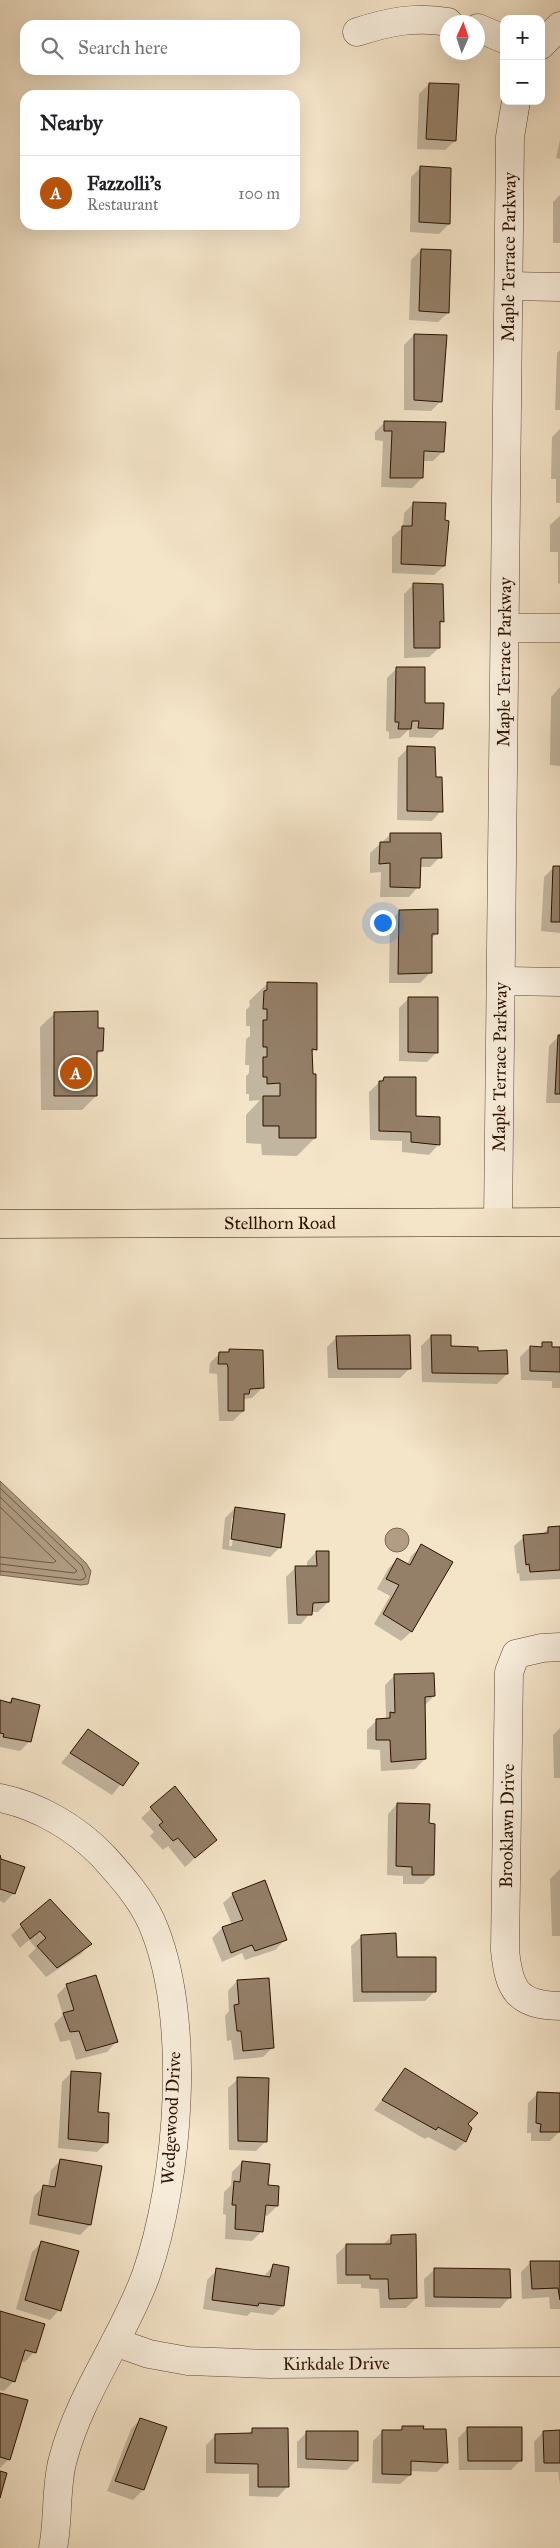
<!DOCTYPE html>
<html lang="en">
<head>
<meta charset="utf-8">
<style>
	:root { --surface:#fff; --page:#f2f2f2; --text:#202124; --muted:#757577; --line:#e0e0e0; --accent:#b45309 }
	body { margin:0; font-family:"IM FELL Great Primer",serif; background:var(--page); color:var(--text) }
	.controls { position:absolute; right:15px; top:15px; display:grid; overflow:hidden; border-radius:10px; box-shadow:0 5px 20px #0002 }
	.controls button { width:45px; height:45px; display:grid; place-items:center; padding:0; border:0; border-bottom:1px solid var(--line); background:var(--surface); color:var(--text); font:25px sans-serif }
	.compass { position:absolute; left:440px; top:15px; width:45px; height:45px; border-radius:50%; background:var(--surface); box-shadow:0 5px 20px #0002; rotate:3deg }
	.you { position:absolute; left:382px; top:922px; width:18px; height:18px; margin:-12px; border:4px solid #fff; border-radius:50%; background:#1a73e8; box-shadow:0 0 0 8px #1a73e833 }
	.badge { display:grid; place-items:center; width:32px; height:32px; border-radius:50%; background:var(--accent); color:#fff; font-size:16px; font-weight:700 }
	.pin { position:absolute; translate:-50% -50%; border:2px solid #fff; box-shadow:0 1px 5px #0006 }
	.list { margin:0; padding:0; list-style:none }
	h2 { display:flex; justify-content:space-between; align-items:center; height:65px; margin:0; padding:0 20px; font-size:21px }
	h2 small { font-size:16px; font-weight:400; color:var(--muted) }
	.list li { display:grid; grid-template-columns:32px 1fr auto; gap:15px; align-items:center; box-sizing:border-box; height:75px; padding:0 20px; border-top:1px solid var(--line) }
	.list b { display:block; font-size:19px; white-space:nowrap }
	.list p { margin:0; font-size:16px; white-space:nowrap; color:var(--muted) }
	.list em { font-size:16px; font-style:normal; color:var(--muted) }
	.icon { flex:none; width:28px; height:28px; fill:none; stroke:currentColor; stroke-width:2; stroke-linecap:round; stroke-linejoin:round }
	.map { position:relative; flex:none; width:560px; height:2548px; overflow:hidden }
	.search { position:absolute; background:var(--surface); box-shadow:0 5px 20px #0002; left:20px; top:20px; width:280px; height:55px; display:flex; align-items:center; gap:12px; box-sizing:border-box; padding:0 18px; border-radius:15px; color:var(--muted); font-size:19px }
	.panel { position:absolute; background:var(--surface); box-shadow:0 5px 20px #0002; left:20px; top:90px; width:280px; height:140px; border-radius:15px }
	.map>svg:first-child { display:block }
</style>
</head>
<body>
<div class="map">
<svg width="560" height="2548" viewBox="0 0 560 2548">
	<rect width="100%" height="100%" fill="#f4e4c8"/>
	<filter id="stains"><feTurbulence type="fractalNoise" baseFrequency=".004" numOctaves="4"/><feColorMatrix values="0 0 0 0 .2 0 0 0 0 .09 0 0 0 0 .02 0 0 0 .5 -.17"/></filter>
	<radialGradient id="worn" r=".72"><stop offset=".6" stop-color="#630" stop-opacity="0"/><stop offset="1" stop-color="#630" stop-opacity=".3"/></radialGradient>
	<!-- water -->
	<path fill="#b09d84" stroke="#7b654f" d="M0,1481L86,1563L91,1571L88,1584L81,1585L0,1575Z
		M385 1540a12 12 0 1 1 24 0a12 12 0 1 1-24 0Z"/>
	<!-- shadow -->
	<path fill="#0003" fill-rule="evenodd" d="M429,84L455,141L445,150L417,149L419,94Z
		M560,140V159L556,158Z
		M421,167L449,224L439,234L410,232L411,177Z
		M560,195V243H553V202Z
		M421,250L448,313L438,322L409,320L411,260Z
		M414,335L441,401L431,411L404,410V345Z
		M560,350V410H555L557,353Z
		M385,422L443,451L433,461H422V478L412,488L381,487L383,441L375,440V432Z
		M560,429V503H556V479H551L552,437Z
		M413,504L444,566L434,575L392,573V537L403,527L404,513Z
		M560,516V584L558,583V552H550V525Z
		M414,584L443,621L439,625V648L429,657L404,658V594Z
		M397,668L442,728L432,738L409,737V729L400,738L389,739V732L386,731L387,678Z
		M560,687V766L550,765L551,697Z
		M408,748L434,779L441,811L432,821L397,820L398,758Z
		M391,834L440,857L430,867H419L418,887L409,897H380L381,872L370,873V853Z
		M554,867H560V933L541,931L544,877Z
		M400,911L437,933L430,940V973L420,983H389L390,921Z
		M267,984L315,1049L311,1054L315,1138L297,1156L262,1155L261,1144L246,1143V1115L260,1100L249,1101V1094H246V1076L249,1073V1065H245L246,1039L250,1036V1026H246V1010L250,1006L249,1001Z
		M409,998L437,1052L427,1062L399,1061V1008Z
		M55,1013L97,1029L102,1050L96,1056V1096L82,1110H41L40,1027Z
		M559,1036L560,1103H546L549,1046Z
		M384,1078L414,1117L439,1118L438,1145L429,1155L402,1152V1141L370,1140L369,1092Z
		M431,1336L450,1348L477,1352L507,1374L497,1384L422,1382L421,1346Z
		M337,1337L410,1368L400,1378H328L327,1347Z
		M543,1344L551,1348H560V1388H552V1381L521,1380L520,1357L530,1347L538,1348Z
		M230,1350L262,1388L252,1398L243,1399V1411L233,1421H219L217,1374L209,1373L210,1363L220,1353L227,1354Z
		M235,1508L280,1547L270,1557L222,1549L225,1518ZM232,1518H235L232,1546H229Z
		M560,1527V1579L520,1581L519,1573L517,1574L514,1546L524,1537L541,1535L549,1528Z
		M421,1546L451,1562L411,1632L401,1641L374,1624L390,1596L377,1589L388,1569L397,1559L407,1565L411,1556Z
		M316,1552L328,1602L318,1612H311L301,1624H288L286,1577L296,1567H307V1562Z
		M395,1675L434,1696L424,1706L425,1759L415,1769L381,1771L380,1750L367,1749V1730L377,1720L386,1718L385,1685Z
		M12,1699L30,1741L20,1751L0,1747V1701L8,1703Z
		M560,1728V1778H554L553,1735Z
		M88,1731L138,1763L112,1795L61,1763Z
		M174,1788L215,1840L185,1867L168,1846L163,1850L150,1836L154,1832L141,1818Z
		M397,1804L428,1824L433,1875L423,1884H403V1876L387,1875L388,1814Z
		M0,1860L14,1893L4,1903L0,1901Z
		M560,1869V1936H552L550,1879Z
		M233,1894L285,1940L275,1950L245,1960L242,1953L222,1962L212,1938L222,1928L232,1925L223,1903Z
		M50,1901L90,1944L81,1954L46,1977L28,1956L36,1948L29,1940L20,1948L11,1935Z
		M361,1937L395,1959L435,1991L425,2001L353,2002L351,1946Z
		M237,1981L273,2047L263,2057L234,2060L231,2040L227,2041L225,2016L229,2011L228,1991Z
		M67,1985L116,2042L107,2052L76,2060L70,2040L60,2042L54,2024L63,2015L57,1995Z
		M406,2069L470,2128L465,2142L455,2151L428,2137L425,2139L374,2110Z
		M72,2072L107,2142L97,2152L58,2148L62,2082Z
		M238,2079L266,2141L256,2151L229,2150L228,2088Z
		M560,2090V2131L550,2141H531V2133H527L528,2103L537,2094H559Z
		M61,2160L101,2167L90,2225L80,2235L29,2224L34,2196L44,2186L48,2187L51,2170Z
		M242,2162L267,2186L277,2206L267,2216L264,2215L262,2231L252,2241L225,2239L226,2215L223,2214L224,2192L231,2185L232,2172Z
		M392,2236L416,2298L406,2308H380L379,2289L361,2288V2284H337L336,2255L346,2245H383Z
		M42,2242L59,2310L50,2320L16,2309L32,2252Z
		M531,2262H560V2309H550L549,2297L522,2299L521,2272Z
		M273,2266L283,2306L273,2315L251,2312L247,2316L203,2309L207,2280L217,2270L263,2277Z
		M434,2270L509,2298L500,2308L425,2307L424,2279Z
		M0,2312L34,2352L25,2362L20,2361L14,2381L4,2391L0,2390Z
		M0,2394L9,2459L0,2468Z
		M141,2419L165,2428L143,2490L133,2500L107,2491L131,2429Z
		M403,2427L422,2430L447,2462L437,2472L410,2471V2475L400,2484L372,2483L373,2441L382,2432H398Z
		M468,2428L521,2460L511,2470H459L458,2438Z
		M253,2429L287,2487L278,2497L249,2496V2474L206,2473V2445L216,2435H247Z
		M307,2432L357,2460L347,2470L297,2468V2442Z
		M543,2432H560V2484L558,2472H535L534,2442Z"/>
	<g fill="none" stroke-linecap="round" stroke-linejoin="round">
		<!-- shore -->
		<path stroke="#6e5842" stroke-width="1" d="M0,1488L82,1566L86,1576L84,1579L80,1580L0,1571
			M0,1497L77,1571L74,1573L0,1564
			M0,1507L56,1561L53,1563L0,1557"/>
	</g>
	<!-- building -->
	<path fill="#947f68" stroke="#2b1200" d="M429,83L459,84L456,141L426,139Z
		M420,166L451,168L450,224L419,222Z
		M421,249L451,250L449,313L419,311Z
		M414,334L447,335L442,402L414,400Z
		M384,421L446,422L444,452L424,451L423,478H390L392,431H384Z
		M413,502L446,503L445,520L449,521L445,566L401,564L402,526H412Z
		M413,583L443,584L444,622L440,621V648H414Z
		M396,667H425V703H444L443,729L418,728L419,721H412L411,729H398L399,722H395Z
		M407,746L435,747L436,777H442L443,812L407,811Z
		M390,833H441L442,858H421L420,888L390,887V863L379,864L380,842H390Z
		M553,866H560V922H551Z
		M438,909V934H432V973L398,974L399,910Z
		M267,982L317,983V1050L312,1049L313,1074H316V1138H279V1126H263V1096H280V1083L267,1084V1077H263V1057H267V1047H263V1020H267V1009H263L264,991L267,990Z
		M408,997H438V1053L408,1052Z
		M98,1011V1028H104L103,1051H97V1096H54V1012Z
		M558,1035H560V1094H555Z
		M384,1077H416V1116L440,1117V1145L411,1142V1132L379,1131V1081H383Z
		M410,1335L411,1369H338L336,1336Z
		M431,1335H451V1346L478,1347V1351L507,1350L508,1374L432,1373Z
		M542,1342H552V1347H560V1372L530,1371V1346L542,1347Z
		M229,1349L263,1350L264,1388L250,1389L249,1394H244V1411H228V1367L227,1364H218L219,1352H229Z
		M235,1507L285,1514L281,1548L231,1539Z
		M560,1526V1570L530,1572L529,1564L526,1565L523,1535L548,1533V1527Z
		M421,1544L453,1562L412,1632L383,1614L399,1585L386,1579L397,1558L410,1565Z
		M316,1551H329V1602L313,1603L312,1615H297L295,1566H317Z
		M434,1673L435,1696L425,1697L426,1759L391,1762L390,1740H376V1719L390,1718V1712L395,1713L394,1674Z
		M12,1698L40,1705L31,1742L3,1737L4,1734L0,1733V1700L11,1703Z
		M88,1729L139,1763L123,1786L70,1753Z
		M175,1786L217,1840L195,1858L178,1838L173,1841L159,1825L163,1822L150,1807Z
		M397,1803L430,1804L429,1823L435,1824L434,1875H412V1867L396,1866Z
		M0,1855L1,1859L25,1867L15,1894L0,1889Z
		M265,1880L287,1940L255,1951L252,1945L231,1953L222,1927L243,1920L232,1893Z
		M50,1899L92,1944L57,1968L37,1946L46,1938L40,1931L30,1939L20,1924Z
		M396,1933L397,1957H436V1992H362L361,1935Z
		M96,1975L118,2042L86,2051L79,2031L70,2032L63,2013L74,2010L66,1984Z
		M269,1978L274,2048L243,2051L241,2031H237L234,2005L239,2004L237,1980Z
		M405,2068L478,2113L468,2124L472,2128L466,2142L438,2127L436,2130L382,2100Z
		M71,2071L101,2073L98,2112L109,2113L108,2143L68,2139Z
		M237,2077L269,2078L267,2142L238,2141Z
		M537,2092L560,2093V2132H540L541,2124L536,2123Z
		M60,2159L102,2166L91,2225L38,2215L43,2185L55,2187Z
		M242,2161L270,2164L268,2185L279,2186L278,2206L266,2205L263,2232L235,2229L236,2205H232L234,2181L240,2182Z
		M416,2234L417,2298L389,2299L388,2279H370V2275H346V2244H391V2235Z
		M41,2241L79,2251L61,2311L25,2300Z
		M530,2261H560V2300L558,2288L532,2289Z
		M273,2264L289,2267L284,2306L259,2303L258,2306L212,2300L216,2268L270,2277Z
		M434,2268L510,2269L511,2298L434,2297Z
		M0,2311L45,2324L36,2353L25,2350L15,2382L0,2377Z
		M0,2393L28,2400L10,2460L0,2457Z
		M140,2418L167,2427L144,2490L115,2481Z
		M402,2426H424L423,2429H446L448,2463L411,2461V2475L382,2474V2430H402Z
		M467,2427H522V2461H468Z
		M252,2428H288L289,2487H258V2464L215,2463V2434L252,2433Z
		M560,2430V2463H544L543,2431Z
		M306,2431H358V2461L306,2459Z
		M0,2471L7,2473L0,2498Z"/>
	<g fill="none" stroke-linecap="round" stroke-linejoin="round">
		<defs>
			<g id="minor">
				<path d="M478,28L504,39"/>
				<path d="M357,32C388,22 416,16 448,22"/>
				<path d="M541,45L560,26"/>
				<path d="M509,286L560,287"/>
				<path d="M505,628H560"/>
				<path d="M501,981L560,982"/>
				<path id="s1" d="M498,1222L510,137L516,101"/>
				<path d="M560,1647L542,1648L516,1654L509,1672L505,1950C509,1990 517,2005 560,2006"/>
				<path d="M0,1798C39,1806 76,1828 103,1856C121,1876 140,1897 151,1921C193,2015 179,2180 146,2275C123,2338 80,2394 63,2459C55,2487 59,2519 53,2548"/>
				<path id="s2" d="M115,2342L149,2354L188,2361L269,2364L560,2362"/>
			</g>
			<g id="major">
				<path id="s3" d="M0,1224L560,1222"/>
			</g>
		</defs>
		<!-- minor casing -->
		<use href="#minor" stroke="#5d4632" stroke-width="29"/>
		<!-- major casing -->
		<use href="#major" stroke="#2b1200" stroke-width="29"/>
		<!-- minor -->
		<use href="#minor" stroke="#f8eddb" stroke-width="28"/>
		<!-- major -->
		<use href="#major" stroke="#f4e4c8" stroke-width="28"/>
	</g>
	<g text-anchor="middle" dominant-baseline="central" stroke-width="4" stroke-linejoin="round" paint-order="stroke">
		<!-- street labels -->
		<g font-size="18" fill="#2b1200" stroke="#f8eddb">
			<text stroke="none"><textPath href="#s1" startOffset="965">Maple Terrace Parkway</textPath></text>
			<text stroke="none"><textPath href="#s1" startOffset="560">Maple Terrace Parkway</textPath></text>
			<text stroke="none"><textPath href="#s1" startOffset="155">Maple Terrace Parkway</textPath></text>
			<text stroke="none"><textPath href="#s3" startOffset="280">Stellhorn Road</textPath></text>
			<text transform="translate(507 1826) rotate(-89)">Brooklawn Drive</text>
			<text transform="translate(171 2118) rotate(-87)">Wedgewood Drive</text>
			<text stroke="none"><textPath href="#s2" startOffset="224">Kirkdale Drive</textPath></text>
		</g>
	</g>
	<rect width="100%" height="100%" filter="url(#stains)"/>
	<rect width="100%" height="100%" fill="url(#worn)"/>
</svg>
<div class="controls">
<button>+</button>
<button>−</button>
</div>
<svg class="compass" viewBox="-18 -18 36 36"><path d="M0-13l5 13h-10z" fill="#e53935"/><path d="M0 13l5-13h-10z" fill="#757577"/></svg>
<div class="you"></div>
<div class="pin badge" style="left:76px;top:1073px">A</div>
<div class="search"><svg class="icon" aria-label="search" viewBox="0 0 24 24"><circle cx="10" cy="10" r="6"/><path d="M15 15l6 6"/></svg>Search here</div>
<section class="panel">
<h2>Nearby<small></small></h2>
<ul class="list">
<li><span class="badge">A</span><div><b>Fazzolli's</b><p>Restaurant</p></div><em>100 m</em></li>
</ul>
</section>
</div>
</body>
</html>
